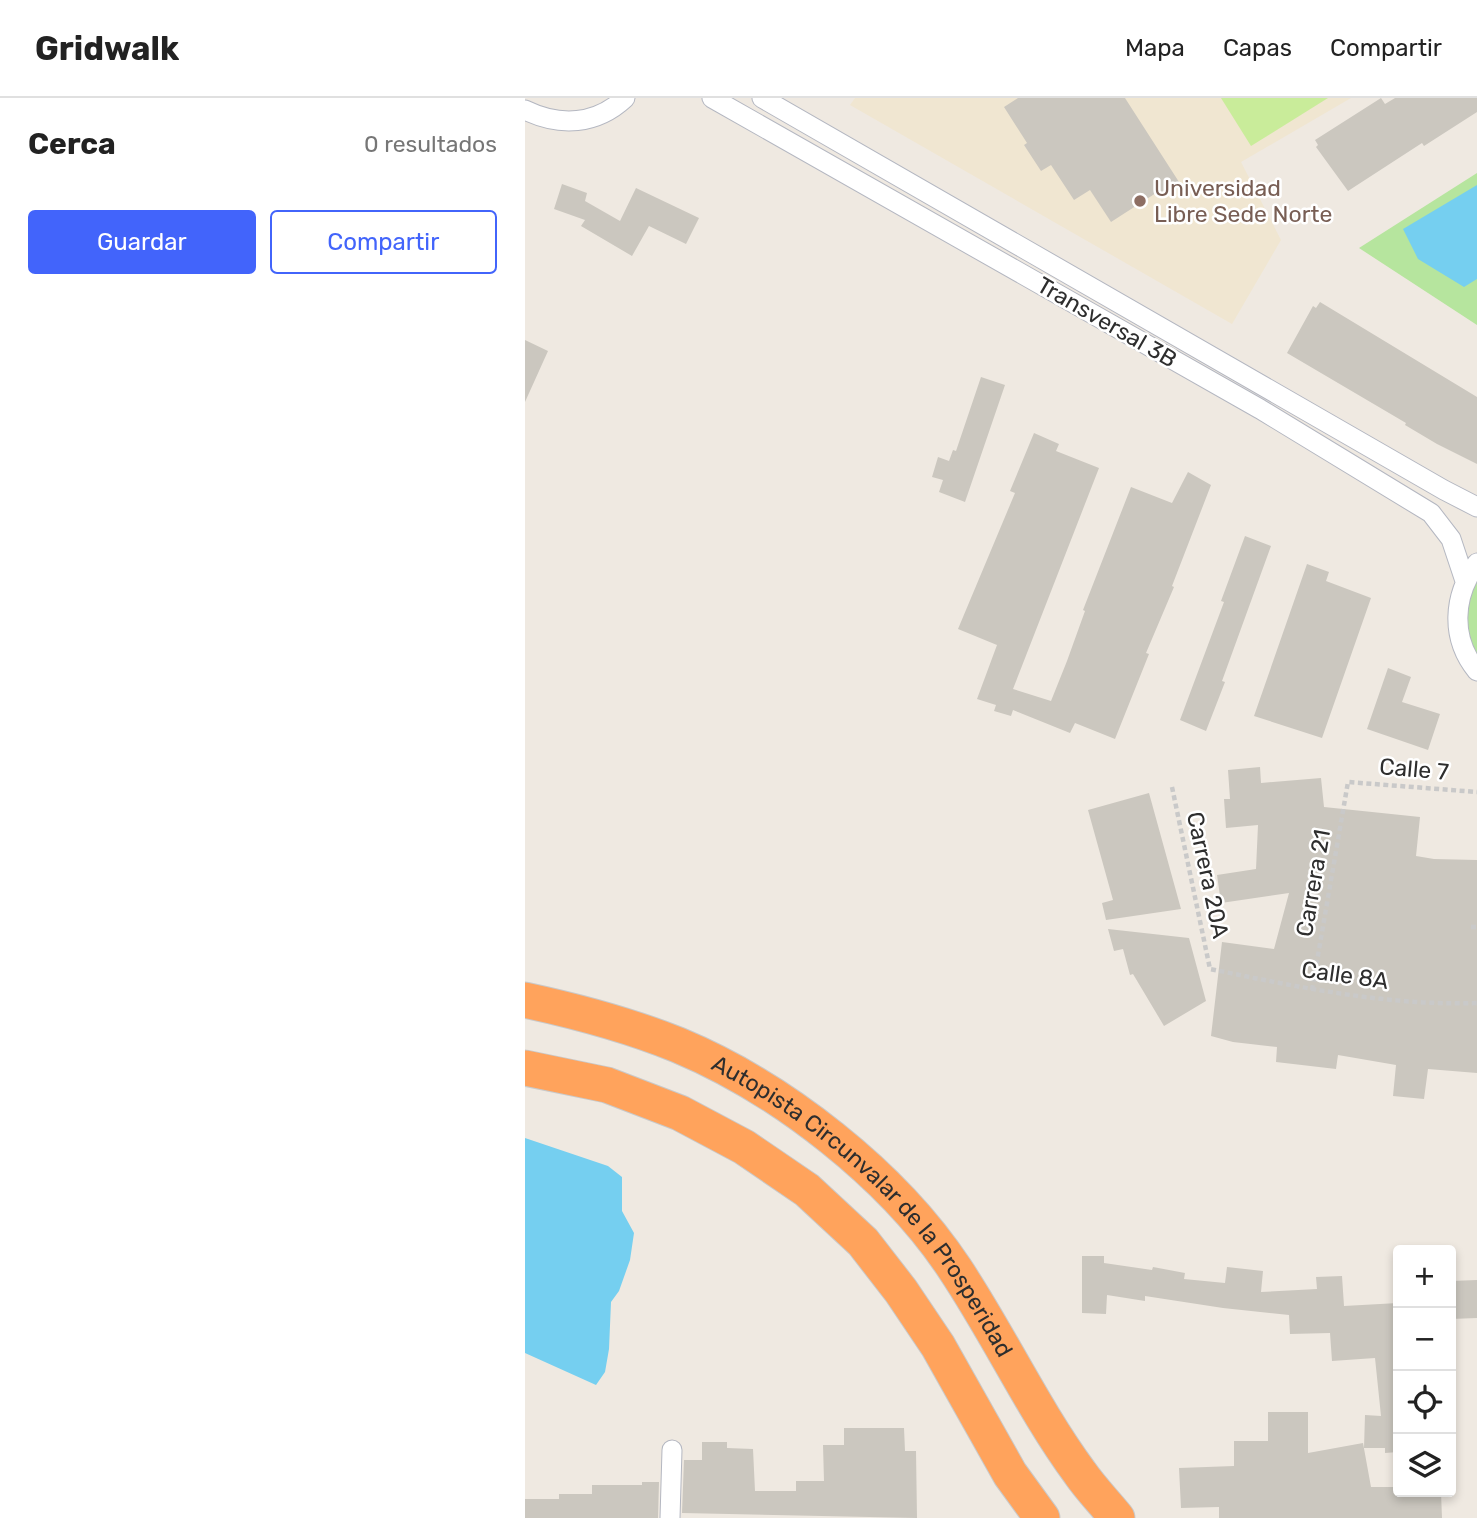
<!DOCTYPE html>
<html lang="es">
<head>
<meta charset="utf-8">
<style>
	:root { --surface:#fff; --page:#f6f6f6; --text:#222; --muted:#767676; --line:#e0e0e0; --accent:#4264fb }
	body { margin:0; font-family:Rubik,sans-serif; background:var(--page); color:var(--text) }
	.controls { position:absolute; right:21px; bottom:21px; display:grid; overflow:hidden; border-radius:7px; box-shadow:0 4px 10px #0003 }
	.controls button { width:63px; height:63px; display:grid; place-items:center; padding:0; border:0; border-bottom:2px solid var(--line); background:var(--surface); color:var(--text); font:35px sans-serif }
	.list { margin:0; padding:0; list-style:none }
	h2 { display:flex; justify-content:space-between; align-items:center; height:91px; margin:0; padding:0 28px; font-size:30px }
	h2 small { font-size:23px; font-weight:400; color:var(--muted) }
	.actions { display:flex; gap:14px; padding:21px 28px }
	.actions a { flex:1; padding:16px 0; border:2px solid var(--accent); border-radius:7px; text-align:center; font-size:24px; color:var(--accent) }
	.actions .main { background:var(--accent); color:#fff }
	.icon { flex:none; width:38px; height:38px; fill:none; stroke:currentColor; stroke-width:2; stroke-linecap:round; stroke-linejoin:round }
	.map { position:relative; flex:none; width:952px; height:1420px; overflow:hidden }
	header { display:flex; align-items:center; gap:42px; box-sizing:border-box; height:98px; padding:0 35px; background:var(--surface); border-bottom:2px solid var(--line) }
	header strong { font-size:33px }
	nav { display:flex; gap:38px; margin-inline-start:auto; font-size:24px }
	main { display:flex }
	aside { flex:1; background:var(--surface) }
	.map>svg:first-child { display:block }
</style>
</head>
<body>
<header>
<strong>Gridwalk</strong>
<nav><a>Mapa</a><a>Capas</a><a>Compartir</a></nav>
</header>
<main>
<aside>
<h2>Cerca<small>0 resultados</small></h2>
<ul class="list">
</ul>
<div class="actions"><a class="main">Guardar</a><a>Compartir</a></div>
</aside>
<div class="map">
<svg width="952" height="1420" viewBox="0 0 952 1420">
	<rect width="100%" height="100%" fill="#efe9e1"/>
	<!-- education -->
	<path fill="#f0e6d1" d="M330,0H826L716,64L756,142L707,226L325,7Z"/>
	<!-- green -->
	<path fill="#b6e59e" d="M952,75V227L834,150Z
		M952,481V560C937,525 939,516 952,481Z"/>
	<!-- pitch -->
	<path fill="#c9ec9a" d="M696,0H803L726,48Z"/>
	<!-- water -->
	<path fill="#75cff0" d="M952,87V181L939,189L893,161L878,131Z
		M0,1040L83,1068L97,1079V1113L109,1135L105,1162L94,1193L86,1204L84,1251L80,1274L71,1287L0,1255Z"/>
	<!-- building -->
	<path fill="#cbc7bf" d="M493,0H600L654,84L633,97L631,95L586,124L565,92L549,102L526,67L516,73L499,47L502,45L479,9Z
		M856,0L860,6L870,0H952V14L899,48L897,45L823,93L791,49L793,47L790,42Z
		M37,86L62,95L60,103L95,123L111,90L174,120L161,146L124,128L107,158L56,128L60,122L29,111Z
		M795,204L952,299V366L912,346L880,327L881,325L762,255L788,208L791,210Z
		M0,242L23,253L0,304Z
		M456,279L480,287L440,404L414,394L418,382L407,379L413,359L424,363L428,352L431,353Z
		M509,335L534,346L531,353L574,370L488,591L526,603L542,563L560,513L558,512L606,389L647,405L663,374L686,387L647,488L649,489L621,555L624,556L590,641L550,625L545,635L488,612L486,618L469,613L471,607L452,601L472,547L433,531L490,395L485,393Z
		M720,438L746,448L697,583L700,584L681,633L655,622L699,504L696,503Z
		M782,466L804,474L801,483L846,500L797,640L729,618Z
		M863,570L886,579L877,604L915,616L903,652L842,631Z
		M735,669L736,685L796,680L799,709L895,719L891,758L909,761L952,762V975L903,971L899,1001L868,998L871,967L813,957L811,971L751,964L752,949L708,944L686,938L697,844L749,851L764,795L696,805L692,777L731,771L733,727L701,730L699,701H705L703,672Z
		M624,695L656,811L581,822L577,805L588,802L563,712Z
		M583,831L664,840L681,903L639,928L608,876L605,877L598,851L589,853Z
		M557,1158H579V1165L627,1172L628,1169L660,1175L659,1181L700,1185L702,1169L738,1173L736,1194L792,1191L791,1179L817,1178L819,1208L873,1205V1354L860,1355V1350H839L840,1317L856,1318L850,1260L807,1263L805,1235L765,1236L764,1217L698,1210L620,1198V1203L582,1197L581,1216L557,1215Z
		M952,1182V1220L926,1221V1183Z
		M743,1314H783V1355L838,1345L846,1389H873V1394H916L917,1420H694V1409L656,1410L654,1370L709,1368V1343H743Z
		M319,1330H379L380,1353H391L392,1420L157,1415L159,1362H177V1344H202V1350L228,1351L230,1393H271V1383H299L298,1347H319Z
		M117,1384H134L133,1420H0V1401H34V1396H67V1387H117Z"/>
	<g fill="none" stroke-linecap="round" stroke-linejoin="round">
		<defs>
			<path id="street" d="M187,0L735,311L906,415L926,441L940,483
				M237,0L919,392L952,409
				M0,12C35,29 71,27 100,0
				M952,465C928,498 925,540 952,573
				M145,1420L147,1352"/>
			<g id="highway">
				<path id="s1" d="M0,902C51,913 104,927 153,947C256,990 368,1077 430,1171C474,1237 508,1311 555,1375C566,1391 580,1405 592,1420"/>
				<path d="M0,970L82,987L155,1015L219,1049L282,1092L338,1144L376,1193L413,1248L485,1376L517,1420"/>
			</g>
		</defs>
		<!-- street casing -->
		<use href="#street" stroke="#b4b7c1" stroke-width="21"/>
		<!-- highway casing -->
		<use href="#highway" stroke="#c9c9c9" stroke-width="37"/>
		<!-- path -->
		<path stroke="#c9c9c9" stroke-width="4.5" stroke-dasharray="5 3.5" stroke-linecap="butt" d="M647,689L685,871C773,889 862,908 952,905
			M946,829H952
			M787,892L823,684L952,694"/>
		<!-- street -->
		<use href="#street" stroke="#fff" stroke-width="19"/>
		<!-- highway -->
		<use href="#highway" stroke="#ffa35c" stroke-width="35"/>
	</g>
	<!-- markers -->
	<circle fill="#8d6e63" stroke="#fff" stroke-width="2.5" cx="615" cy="103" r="7"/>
	<g text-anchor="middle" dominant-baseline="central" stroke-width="5" stroke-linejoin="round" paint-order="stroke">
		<!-- education labels -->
		<g font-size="23" fill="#785e54" stroke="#fff" text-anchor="start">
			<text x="629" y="90">Universidad<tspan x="629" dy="26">Libre Sede Norte</tspan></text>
		</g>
		<!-- street labels -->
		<g font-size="23" fill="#2e2e2e" stroke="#fff">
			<text transform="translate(582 224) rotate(30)">Transversal 3B</text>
			<text transform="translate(889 671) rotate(5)">Calle 7</text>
			<text transform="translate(683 777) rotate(78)">Carrera 20A</text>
			<text transform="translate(788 785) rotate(-80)">Carrera 21</text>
			<text transform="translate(820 877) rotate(8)">Calle 8A</text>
			<text stroke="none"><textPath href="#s1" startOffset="410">Autopista Circunvalar de la Prosperidad</textPath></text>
		</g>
	</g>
</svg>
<div class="controls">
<button>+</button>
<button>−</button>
<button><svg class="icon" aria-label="locate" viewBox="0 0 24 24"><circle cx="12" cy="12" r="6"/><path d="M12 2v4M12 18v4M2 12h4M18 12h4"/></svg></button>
<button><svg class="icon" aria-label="layers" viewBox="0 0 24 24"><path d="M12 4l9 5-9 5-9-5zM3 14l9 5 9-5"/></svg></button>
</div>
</div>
</main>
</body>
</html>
